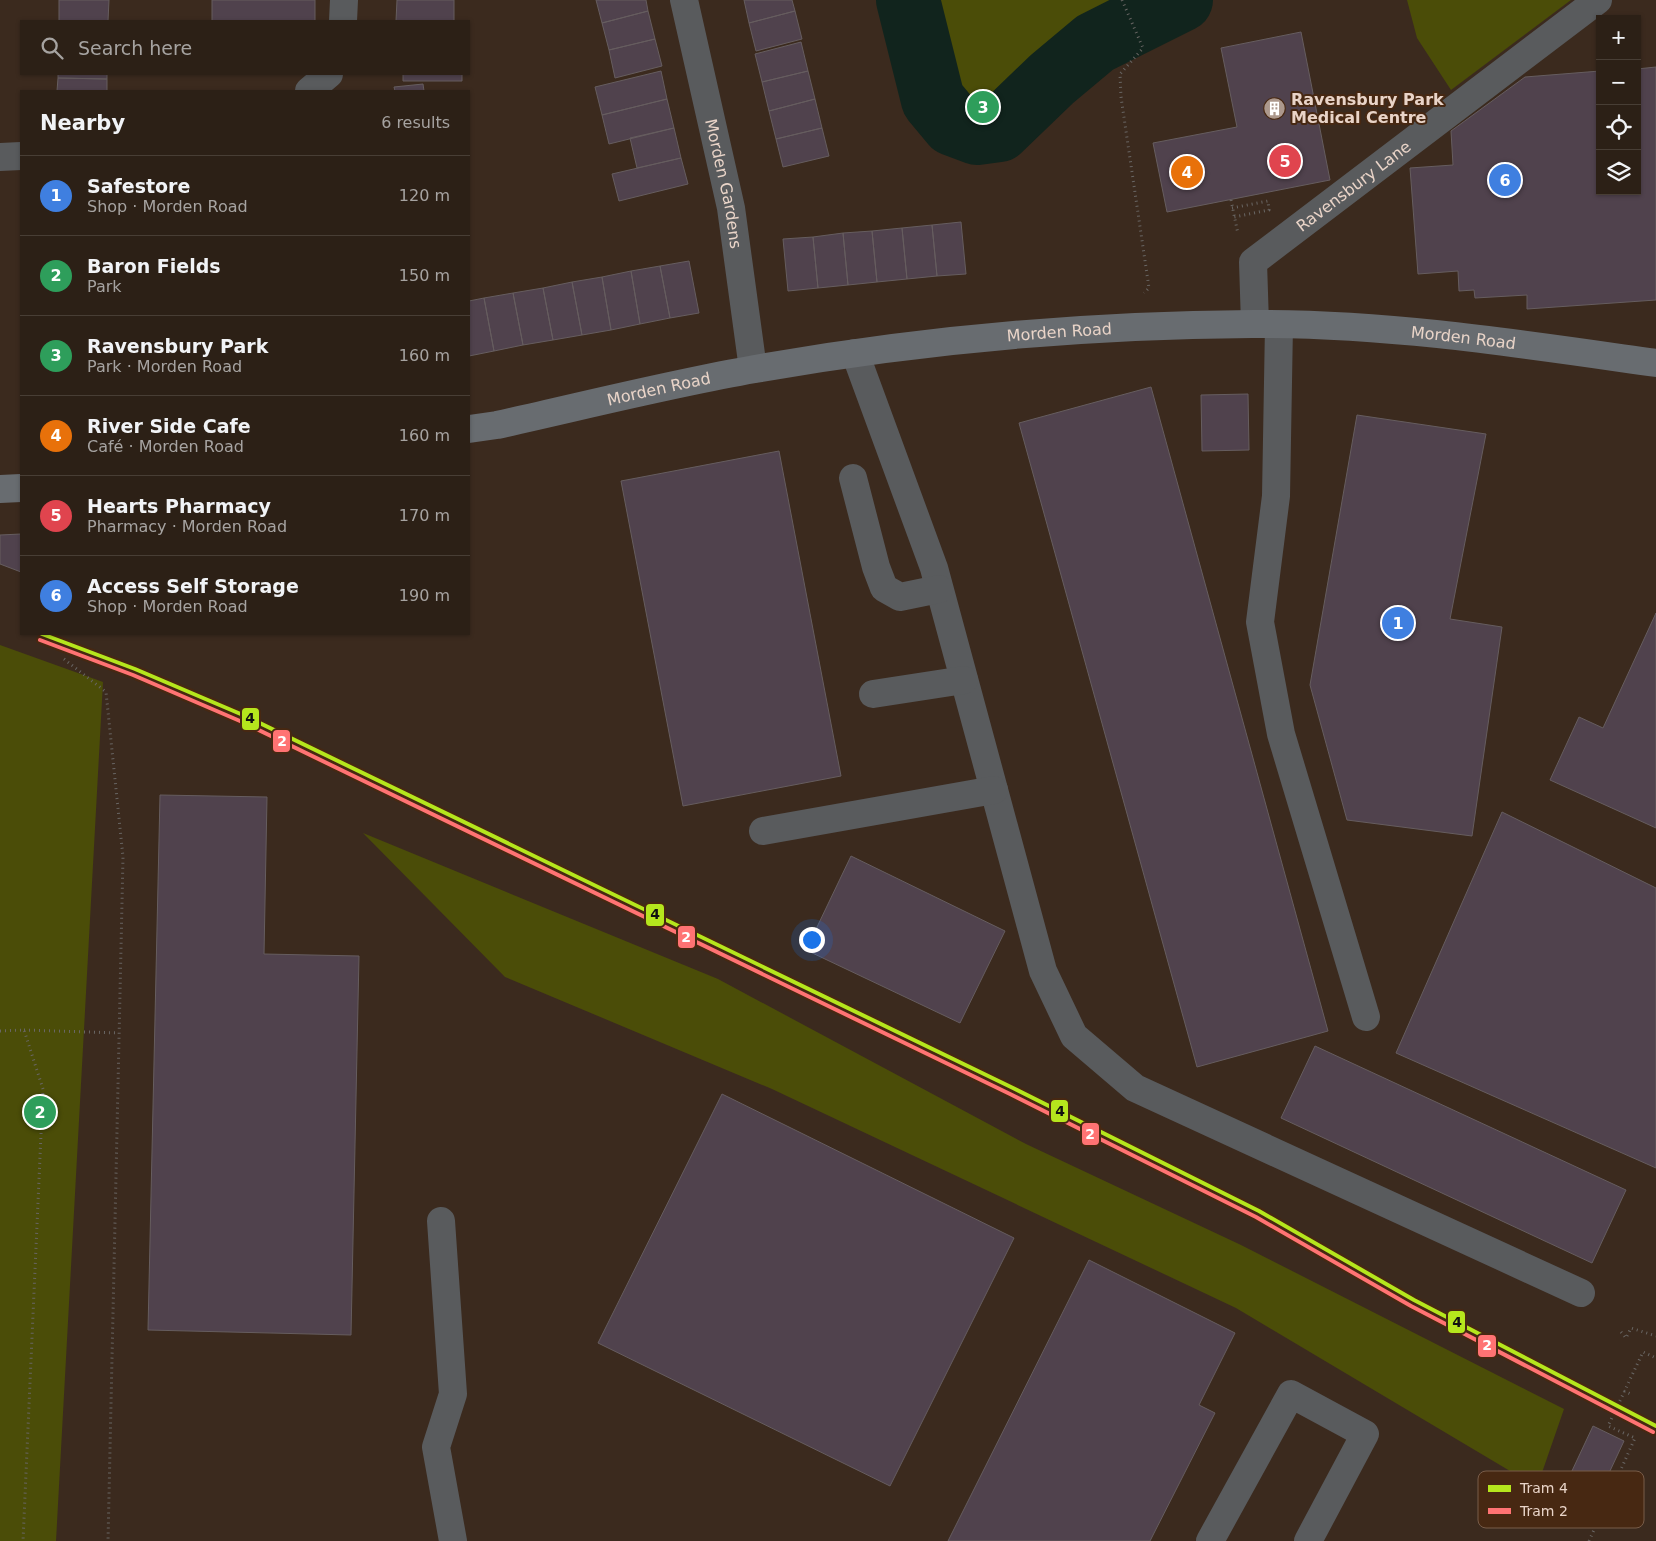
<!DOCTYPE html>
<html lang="en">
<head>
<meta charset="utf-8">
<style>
	:root { --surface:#2c2016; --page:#382d23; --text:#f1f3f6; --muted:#a6a3a1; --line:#483e35; --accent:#1a73e8 }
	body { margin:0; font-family:"DejaVu Sans",sans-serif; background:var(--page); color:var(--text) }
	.controls { position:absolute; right:15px; top:15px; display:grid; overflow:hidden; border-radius:0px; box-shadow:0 1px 4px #0004 }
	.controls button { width:45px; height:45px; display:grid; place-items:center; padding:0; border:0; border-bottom:1px solid var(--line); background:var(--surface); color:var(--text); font:25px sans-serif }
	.you { position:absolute; left:811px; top:939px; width:18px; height:18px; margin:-12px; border:4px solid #fff; border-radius:50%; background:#1a73e8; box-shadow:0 0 0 8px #1a73e833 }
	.badge { display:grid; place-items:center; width:32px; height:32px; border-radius:50%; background:var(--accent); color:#fff; font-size:16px; font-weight:700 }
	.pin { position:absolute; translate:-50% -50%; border:2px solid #fff; box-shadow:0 1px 5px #0006 }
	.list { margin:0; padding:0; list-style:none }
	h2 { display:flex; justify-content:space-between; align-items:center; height:65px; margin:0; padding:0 20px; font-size:21px }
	h2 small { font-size:16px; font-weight:400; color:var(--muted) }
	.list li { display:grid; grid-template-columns:32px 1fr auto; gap:15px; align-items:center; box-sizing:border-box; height:80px; padding:0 20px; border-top:1px solid var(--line) }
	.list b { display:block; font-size:19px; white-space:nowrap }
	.list p { margin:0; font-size:16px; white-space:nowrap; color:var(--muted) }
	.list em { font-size:16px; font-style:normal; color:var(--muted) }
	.icon { flex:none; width:28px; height:28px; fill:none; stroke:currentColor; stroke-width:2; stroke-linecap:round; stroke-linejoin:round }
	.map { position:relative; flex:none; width:1656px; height:1541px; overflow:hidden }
	.search { position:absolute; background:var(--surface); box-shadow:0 1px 4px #0004; left:20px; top:20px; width:450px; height:55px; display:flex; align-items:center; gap:12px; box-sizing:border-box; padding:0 18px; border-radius:0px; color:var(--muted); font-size:19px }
	.panel { position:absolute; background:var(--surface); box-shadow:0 1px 4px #0004; left:20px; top:90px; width:450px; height:545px; border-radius:0px }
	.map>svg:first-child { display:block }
</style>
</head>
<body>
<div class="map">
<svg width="1656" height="1541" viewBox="0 0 1656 1541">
	<rect width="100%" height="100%" fill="#3b2a1e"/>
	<!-- green -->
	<path fill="#4b4d08" d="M898,0H1209L1190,7L1099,53L1004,141L977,146L940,147L914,73Z
		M1407,0H1571L1451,90L1417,38Z
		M0,645L103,682L56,1541H0Z
		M363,833L718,979L1026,1144L1241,1245L1564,1409L1537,1487L1236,1308L772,1089L505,977Z"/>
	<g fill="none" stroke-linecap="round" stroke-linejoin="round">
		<!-- river -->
		<path stroke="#11241d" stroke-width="64" d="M908,0L933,100L953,124L977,133L999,130L1052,79L1095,43L1181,0"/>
	</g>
	<!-- building -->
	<path fill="#50424d" stroke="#665d5f" d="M59,0H109L108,21H59Z
		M212,0H315V21H212Z
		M397,0H454V21H396Z
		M596,0H646L648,11L602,23Z
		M744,0H792L795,11L749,23Z
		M648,11L655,39L609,50L602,23Z
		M795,11L802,39L756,51L749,23Z
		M1301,32L1330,180L1167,212L1153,143L1237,127L1221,48Z
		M655,39L662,66L615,78L609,50Z
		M801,42L808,71L762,82L755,54Z
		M1656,67V300L1527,309V295L1475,298L1474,290L1459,291L1458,271L1418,274L1410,168L1453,165L1451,131L1525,77L1600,71V191H1637V69Z
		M661,71L667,99L602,115L595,87Z
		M808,71L815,99L769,111L762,82Z
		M58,74H107V79L58,78Z
		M403,74H462V81H403Z
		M58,78L107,79V91H57Z
		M423,84L424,91H395L394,87Z
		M667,99L674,128L609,144L602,115Z
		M815,99L822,128L776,139L769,111Z
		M674,128L681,158L637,168L630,138Z
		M822,128L829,156L783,167L776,139Z
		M681,158L688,184L619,201L612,174Z
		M961,222L966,274L937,276L932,225Z
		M932,225L937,276L907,279L902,228Z
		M902,228L907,279L877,282L872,231Z
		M872,231L877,282L848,285L843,233Z
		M843,233L848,285L818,288L813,237Z
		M813,237L818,288L788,291L783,239Z
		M689,261L699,313L670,318L660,266Z
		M660,266L670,318L640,324L631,271Z
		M631,271L640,324L611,330L602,277Z
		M602,277L611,330L582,335L572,282Z
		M572,282L582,335L553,340L543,288Z
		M543,288L553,340L523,345L513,293Z
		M513,293L523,345L494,351L484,298Z
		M484,298L494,351L469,356V301Z
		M1151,387L1328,1031L1197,1067L1019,423Z
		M1248,394L1249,450L1202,451L1201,395Z
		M1357,415L1486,434L1450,619L1502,627L1472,836L1347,820L1310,685Z
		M779,451L841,776L683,806L621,481Z
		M21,534V572L0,564V535Z
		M1656,613V828L1550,780L1579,717L1603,728Z
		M160,795L267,797L264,954L359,956L351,1335L148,1330Z
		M1502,812L1656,888V1168L1396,1053Z
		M851,856L1005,931L960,1023L806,950Z
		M1315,1046L1626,1190L1592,1263L1281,1118Z
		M722,1094L1014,1238L890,1486L598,1343Z
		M1089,1260L1235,1333L1199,1405L1215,1413L1150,1541H948Z
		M1593,1426L1624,1441L1602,1488L1571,1473Z"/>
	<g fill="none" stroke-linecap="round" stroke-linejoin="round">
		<!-- path -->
		<path stroke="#696664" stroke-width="3" stroke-dasharray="1 4" stroke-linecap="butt" d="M1122,0L1143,48L1120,74L1121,97L1149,288L1144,293
			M1231,200L1238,234
			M1232,208L1268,201L1269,210L1234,217
			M64,659L106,692L123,857L108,1541
			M24,1030L119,1033
			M0,1031L24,1030L43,1089L23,1541
			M1621,1332L1626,1338L1631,1328L1656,1336
			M1624,1391L1633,1395
			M1589,1541L1635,1438L1608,1426L1643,1352L1656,1358"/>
		<!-- minor -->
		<g stroke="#595b5d" stroke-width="28">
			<path id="s1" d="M684,0L731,208L753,369"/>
			<path d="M343,21L344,0"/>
			<path d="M309,91L329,74"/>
			<path d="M0,157L21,156"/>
			<path id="s2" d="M1255,324L1253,262L1598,0"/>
			<path d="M1279,325L1276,496L1260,622L1281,734L1366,1017"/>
			<path d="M855,353L934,568L1043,971L1074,1036L1135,1088L1581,1293"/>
			<path d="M853,478L876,567L884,588L900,597L939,589"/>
			<path d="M873,694L964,680"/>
			<path d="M763,831L994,790"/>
			<path d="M441,1221L453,1394L436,1447L453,1541"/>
			<path d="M1210,1541L1291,1394L1365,1434L1308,1541"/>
		</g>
		<!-- major -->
		<g stroke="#686c70" stroke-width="28">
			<path id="s3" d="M469,429L497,425C583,406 669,384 755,369C919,340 1086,325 1252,324C1388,323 1522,344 1656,363"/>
			<path d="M0,489L21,488"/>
		</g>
		<defs>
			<path id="tram-1" d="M42,634L135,669L243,715L1013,1088L1259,1211L1414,1300L1656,1426"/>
			<path id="tram-2" d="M40,640L133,675L240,721L1010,1094L1256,1217L1411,1306L1653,1432"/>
		</defs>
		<!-- tram-1 casing -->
		<use href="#tram-1" stroke="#472812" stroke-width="8"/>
		<!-- tram-2 casing -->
		<use href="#tram-2" stroke="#472812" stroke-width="8"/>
		<!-- tram-1 -->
		<use href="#tram-1" stroke="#b5e61d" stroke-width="4"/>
		<!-- tram-2 -->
		<use href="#tram-2" stroke="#ff7373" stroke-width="4"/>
	</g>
	<!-- icons -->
	<defs>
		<symbol id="building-disc" viewBox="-11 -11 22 22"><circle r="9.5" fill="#ac988c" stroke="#472812"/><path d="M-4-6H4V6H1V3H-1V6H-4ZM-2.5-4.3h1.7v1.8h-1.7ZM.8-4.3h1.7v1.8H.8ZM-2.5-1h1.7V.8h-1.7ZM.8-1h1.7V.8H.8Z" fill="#fff"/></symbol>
	</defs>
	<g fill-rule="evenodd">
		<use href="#building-disc" x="1262" y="96" width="25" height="25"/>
	</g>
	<g text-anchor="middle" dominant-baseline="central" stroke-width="4" stroke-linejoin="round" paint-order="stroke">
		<!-- poi labels -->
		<g font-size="16" font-weight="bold" fill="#e9d4c8" stroke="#472812" text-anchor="start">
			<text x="1291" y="99">Ravensbury Park<tspan x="1291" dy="18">Medical Centre</tspan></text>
		</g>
		<!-- street labels -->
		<g font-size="16" fill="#e9d4c8" stroke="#472812">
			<text stroke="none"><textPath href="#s1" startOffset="188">Morden Gardens</textPath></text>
			<text stroke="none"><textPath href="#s2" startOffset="188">Ravensbury Lane</textPath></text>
			<text stroke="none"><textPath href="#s3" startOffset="599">Morden Road</textPath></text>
			<text stroke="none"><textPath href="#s3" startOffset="1004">Morden Road</textPath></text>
			<text stroke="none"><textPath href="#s3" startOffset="194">Morden Road</textPath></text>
		</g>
	</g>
	<!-- legend -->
	<rect x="1478" y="1471" width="166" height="57" rx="8" fill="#472812" stroke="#785c49" stroke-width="1"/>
	<rect x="1488" y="1485" width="23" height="7" fill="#b5e61d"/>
	<rect x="1488" y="1508" width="23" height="6" fill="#ff7373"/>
	<g font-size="14" fill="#e9d4c8">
		<text x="1520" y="1493">Tram 4</text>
		<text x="1520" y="1516">Tram 2</text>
	</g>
	<g stroke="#472812" stroke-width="2">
		<rect x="241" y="707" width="19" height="24" rx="5" fill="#b5e61d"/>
		<rect x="272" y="729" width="19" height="24" rx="5" fill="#ff7373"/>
		<rect x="645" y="903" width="20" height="24" rx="5" fill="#b5e61d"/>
		<rect x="677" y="925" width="19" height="24" rx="5" fill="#ff7373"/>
		<rect x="1050" y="1099" width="19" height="24" rx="5" fill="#b5e61d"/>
		<rect x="1081" y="1122" width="19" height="24" rx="5" fill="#ff7373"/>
		<rect x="1447" y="1310" width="19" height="24" rx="5" fill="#b5e61d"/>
		<rect x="1477" y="1334" width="20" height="24" rx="5" fill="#ff7373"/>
	</g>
	<g font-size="14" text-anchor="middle" font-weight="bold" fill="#fff">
		<text x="282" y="746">2</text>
		<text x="686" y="942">2</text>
		<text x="1090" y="1139">2</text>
		<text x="1487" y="1350">2</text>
	</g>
	<g font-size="14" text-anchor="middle" font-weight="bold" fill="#111">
		<text x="250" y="723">4</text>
		<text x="655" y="919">4</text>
		<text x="1060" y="1116">4</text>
		<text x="1457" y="1327">4</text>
	</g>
</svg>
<div class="controls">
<button>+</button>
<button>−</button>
<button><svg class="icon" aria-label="locate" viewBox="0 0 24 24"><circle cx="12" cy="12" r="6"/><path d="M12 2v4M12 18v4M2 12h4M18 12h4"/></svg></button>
<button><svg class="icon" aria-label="layers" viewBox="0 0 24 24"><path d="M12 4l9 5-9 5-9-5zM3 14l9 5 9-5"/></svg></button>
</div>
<div class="you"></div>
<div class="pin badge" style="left:1398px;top:623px;background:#3f7fe0">1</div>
<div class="pin badge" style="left:40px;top:1112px;background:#2e9e5b">2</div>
<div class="pin badge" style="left:983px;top:107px;background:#2e9e5b">3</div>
<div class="pin badge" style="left:1187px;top:172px;background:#e8710a">4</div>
<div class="pin badge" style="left:1285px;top:161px;background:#e0444e">5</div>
<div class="pin badge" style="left:1505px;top:180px;background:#3f7fe0">6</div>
<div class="search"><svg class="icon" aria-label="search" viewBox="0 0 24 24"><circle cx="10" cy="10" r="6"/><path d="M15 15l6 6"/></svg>Search here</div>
<section class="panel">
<h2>Nearby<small>6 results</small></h2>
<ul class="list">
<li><span class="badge" style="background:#3f7fe0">1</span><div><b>Safestore</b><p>Shop · Morden Road</p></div><em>120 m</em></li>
<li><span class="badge" style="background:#2e9e5b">2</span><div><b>Baron Fields</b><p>Park</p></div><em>150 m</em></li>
<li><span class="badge" style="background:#2e9e5b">3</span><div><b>Ravensbury Park</b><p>Park · Morden Road</p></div><em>160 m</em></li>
<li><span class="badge" style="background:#e8710a">4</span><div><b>River Side Cafe</b><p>Café · Morden Road</p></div><em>160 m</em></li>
<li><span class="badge" style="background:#e0444e">5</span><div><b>Hearts Pharmacy</b><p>Pharmacy · Morden Road</p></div><em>170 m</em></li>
<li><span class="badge" style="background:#3f7fe0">6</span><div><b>Access Self Storage</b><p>Shop · Morden Road</p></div><em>190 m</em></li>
</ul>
</section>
</div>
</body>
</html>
